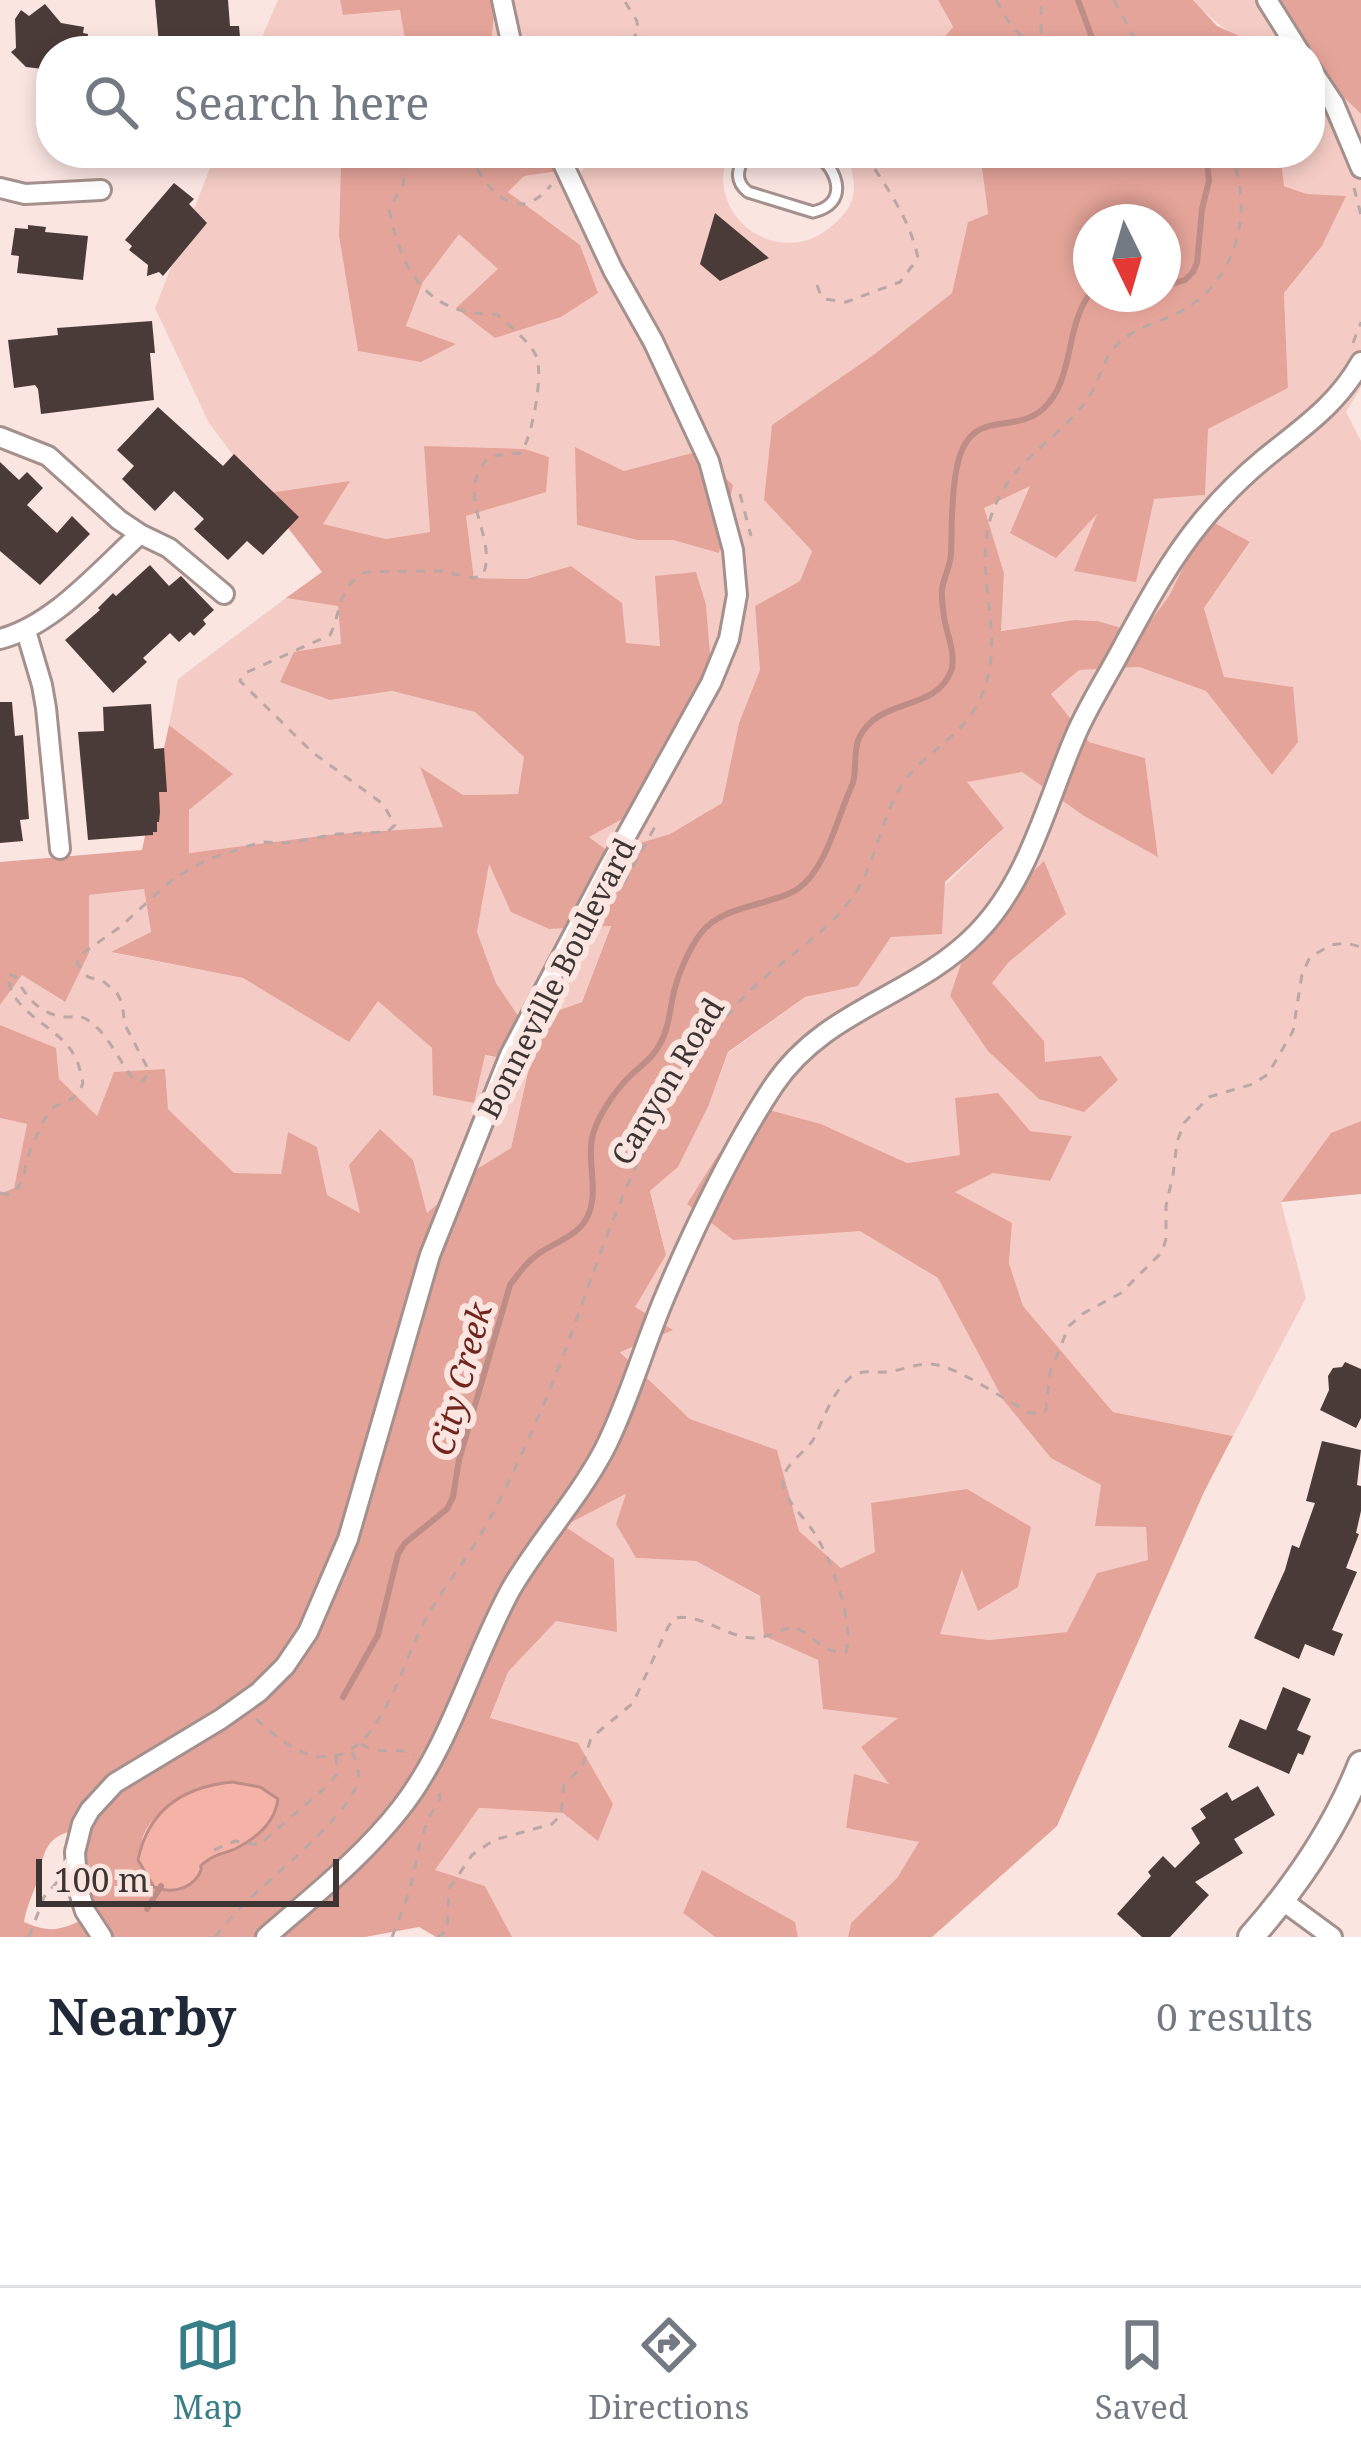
<!DOCTYPE html>
<html lang="en">
<head>
<meta charset="utf-8">
<style>
	:root { --surface:#fff; --page:#f2f2f3; --text:#1f2937; --muted:#747a83; --line:#e0e1e3; --accent:#387e89 }
	body { margin:0; font-family:"Noto Serif",serif; background:var(--page); color:var(--text) }
	.compass { position:absolute; left:1073px; top:204px; width:108px; height:108px; border-radius:50%; background:var(--surface); box-shadow:0 6px 18px #0003; rotate:175deg }
	.scale { position:absolute; left:36px; bottom:30px; width:303px; box-sizing:border-box; padding-left:12px; border:6px solid #3d3534; border-top:0; font-size:33px; line-height:42px; white-space:nowrap; color:#3d3534; -webkit-text-stroke:9px #fae5e1; paint-order:stroke }
	.list { margin:0; padding:0; list-style:none }
	h2 { display:flex; justify-content:space-between; align-items:center; height:156px; margin:0; padding:0 48px; font-size:51px }
	h2 small { font-size:39px; font-weight:400; color:var(--muted) }
	.icon { flex:none; width:66px; height:66px; fill:none; stroke:currentColor; stroke-width:2; stroke-linecap:round; stroke-linejoin:round }
	.map { position:relative; flex:none; width:1361px; height:1937px; overflow:hidden }
	.search { position:absolute; background:var(--surface); box-shadow:0 6px 18px #0003; left:36px; right:36px; top:36px; height:132px; display:flex; align-items:center; gap:30px; box-sizing:border-box; padding:0 42px; border-radius:48px; color:var(--muted); font-size:45px }
	.sheet { height:348px; background:var(--surface) }
	nav { display:flex; justify-content:space-around; align-items:center; box-sizing:border-box; height:168px; border-top:3px solid var(--line); background:var(--surface); font-size:33px; color:var(--muted) }
	nav a { display:grid; justify-items:center; gap:6px }
	nav .on { color:var(--accent) }
	.map>svg:first-child { display:block }
</style>
</head>
<body>
<div class="map">
<svg width="1361" height="1937" viewBox="0 0 1361 1937">
	<rect width="100%" height="100%" fill="#fae5e1"/>
	<!-- green -->
	<path fill="#f5ccc5" fill-rule="evenodd" d="M278,0H340L344,15L401,10L407,51H256Z
		M496,0H938L953,28L933,51H490Z
		M1193,0H1276L1308,51C1257,51 1227,37 1193,0Z
		M1310,55L1327,81L1361,114V387L1346,412L1361,441V1121L1331,1134L1281,1202L1306,1298L1233,1436L1113,1412L1023,1306L1009,1263L1012,1223L954,1192L993,1172L1049,1181L1071,1136L1030,1131L960,1155L907,1163L821,1124L755,1106L717,1156L687,1204L733,1240L860,1230L939,1278L1004,1401L1051,1457L1101,1485L1146,1527L1149,1560L1097,1573L1068,1632L989,1640L939,1634L963,1569L1018,1587L872,1503L876,1553L841,1568L799,1531L777,1450L690,1419L620,1351L672,1330L634,1307L666,1255L650,1191L678,1167L708,1107L728,1053L805,997L858,986L891,937L1004,828L966,782L1021,771L1084,816L1158,856L1145,758L1089,742L1051,694L1079,670L1139,667L1206,691L1272,775L1224,677L1204,608L1250,543L1207,520L1169,596L1141,635L1098,621L1074,620L1000,631L1004,573L983,508L1031,485L1099,511L1154,499L1205,495L1207,429L1288,388L1284,293L1322,246L1345,197L1307,194L1283,185L1280,153H1310ZM1066,914L1008,963L991,983L1045,1063L950,996Z
		M216,153H392L391,157L341,160L339,236L358,351L455,344L406,327L423,282L459,233L498,269L580,245L508,192L524,176L566,170L574,184L587,162L607,153H728C726,162 723,171 723,181C727,234 787,261 828,229C838,221 848,212 852,200C857,184 851,168 847,153H980L988,214L968,223L952,293L872,356L764,500L812,551L800,581L755,606L761,670L739,723L722,803L670,834L608,852L588,836L659,799L662,749L711,666L661,646L625,643L571,566L526,579L474,578L466,516L498,506L459,448L424,446L431,532L386,539L322,524L262,494L209,423L155,308ZM577,448L624,471L719,552L673,540H637L577,525Z
		M286,598L338,605L341,644L330,700L392,691L475,712L524,757L518,794L463,795L421,769L444,827L336,834L189,853V810L232,774L169,725L178,679Z
		M489,862L512,912L549,929L611,925L582,1002L523,1023L496,983L477,932Z
		M144,889L151,932L114,953L243,978L349,1041L378,1000L432,1048L530,1062L511,1148L477,1169L426,1214L413,1160L362,1214L327,1195L317,1147L288,1133L281,1174H234L168,1109L97,1117L0,1025V1005L22,974L64,1002L89,953V895Z
		M0,1118L28,1124L14,1188L0,1194Z
		M627,1494L636,1558L696,1561L761,1597L764,1636L818,1660L900,1718L890,1786L846,1828L920,1842L897,1878L851,1923L848,1937H798L794,1922L683,1913L715,1937H512L485,1886L434,1871L479,1808L564,1813L598,1840L490,1719L508,1672L556,1620L563,1526Z"/>
	<!-- forest -->
	<path fill="#e5a49a" fill-rule="evenodd" d="M340,0H496L490,51H407L400,10L343,15Z
		M938,0H1193L1217,26L1273,51H933L953,27Z
		M1276,0H1361V114L1327,81Z
		M392,153H558L566,170L524,176L508,192L580,245L598,293L561,317L495,338L456,308L498,269L459,234L423,282L406,326L456,344L421,362L358,351L339,236L341,160L390,158Z
		M980,153H1280L1284,186L1307,194L1346,196L1322,246L1284,293L1288,388L1208,429L1205,495L1154,499L1136,582L1074,571L1097,514L1056,558L1010,533L1030,486L984,508L1004,573L1001,631L1074,620L1098,621L1141,634L1169,596L1207,519L1250,542L1204,608L1224,677L1293,687L1298,742L1272,775L1206,691L1139,667L1079,670L1051,694L1089,742L1145,758L1158,857L1084,816L1022,772L967,782L1004,828L945,882L942,934L891,937L858,986L805,997L728,1052L708,1107L678,1167L650,1191L666,1255L635,1307L673,1330L620,1352L690,1419L777,1450L799,1531L841,1568L875,1552L871,1503L967,1489L1031,1527L1018,1587L978,1611L962,1570L940,1634L989,1640L1067,1632L1097,1573L1148,1560L1146,1527L1095,1526L1101,1485L1051,1458L1004,1401L938,1278L860,1231L733,1240L687,1204L717,1156L755,1106L821,1124L907,1163L960,1155L955,1098L998,1093L1030,1131L1072,1136L1050,1181L993,1173L955,1192L1012,1223L1009,1263L1023,1306L1113,1412L1233,1436L1204,1492L1057,1826L932,1937H848L851,1923L897,1878L919,1842L846,1828L854,1774L889,1784L861,1747L898,1718L823,1709L818,1660L764,1636L760,1596L696,1561L636,1558L616,1524L626,1494L564,1526L614,1559L617,1632L556,1621L508,1672L490,1718L578,1743L613,1804L598,1841L563,1813L479,1808L435,1870L485,1886L512,1937H436L419,1927L365,1937H0V1194L14,1188L27,1124L0,1118V1025L56,1048L59,1079L97,1116L114,1072L165,1069L168,1109L234,1173L281,1174L288,1132L317,1147L327,1195L360,1213L349,1165L380,1129L413,1160L427,1213L477,1169L511,1148L530,1063L485,1055L474,1103L433,1095L432,1048L378,1001L349,1042L243,978L111,952L151,932L144,889L89,895V953L65,1002L22,975L0,1005V862L142,850L169,725L233,774L189,810V853L336,834L443,827L420,767L463,795L518,794L524,757L475,712L392,691L330,700L280,682L294,652L341,644L338,606L286,598L322,572L262,494L350,481L323,524L386,539L430,532L424,446L525,449L549,457L546,492L466,516L474,578L526,579L571,566L622,603L626,643L660,646L655,576L696,572L706,605L711,666L662,749L659,799L589,837L609,852L670,834L722,803L739,723L760,670L755,606L800,581L812,551L764,500L772,425L872,356L952,293L968,222L988,214ZM1091,222H1163V294H1091ZM489,864L511,912L549,929L611,926L582,1002L523,1023L496,983L477,932ZM232,1782L278,1800C275,1822 255,1839 235,1849C226,1853 216,1854 208,1860C197,1868 197,1881 183,1888C173,1892 164,1889 154,1887L138,1860C140,1851 141,1839 146,1830C163,1801 200,1785 232,1782ZM80,1829L88,1917C61,1930 52,1934 24,1922C26,1909 31,1898 36,1885C45,1855 41,1836 80,1829Z
		M575,447L624,471L696,452L733,485L719,553L673,540H637L577,525Z
		M1044,861L1066,914L1008,963L992,983L1044,1041L1045,1062L1101,1056L1118,1080L1084,1112L1039,1099L988,1051L950,996L972,932Z
		M1361,1121V1194L1281,1202L1331,1133Z
		M702,1870L795,1922L798,1937H715L683,1913Z"/>
	<!-- water -->
	<path fill="#f5b3a8" stroke="#be8d85" stroke-width="3" d="M232,1782L260,1787L278,1799C275,1823 255,1839 235,1849C226,1853 216,1854 208,1860C193,1871 207,1862 198,1876C188,1891 168,1893 154,1887L138,1860C148,1810 183,1787 232,1782Z"/>
	<g fill="none" stroke-linecap="round" stroke-linejoin="round">
		<!-- stream -->
		<path stroke="#be8d85" stroke-width="6" d="M1078,0L1097,51
			M1163,287L1185,280L1193,272L1197,263L1202,209L1209,181L1206,153
			M343,1697L378,1635L398,1554L405,1543L447,1509L453,1497L459,1460L510,1285C519,1273 528,1260 541,1252C559,1240 581,1235 589,1213C599,1187 585,1157 594,1131C600,1113 615,1091 629,1077C640,1066 652,1059 660,1044C669,1028 670,1009 674,991C679,972 689,949 701,933C723,904 773,906 799,888C827,868 838,814 853,783C857,768 853,752 859,738C878,697 936,712 951,671C957,656 946,632 944,617C943,608 941,598 942,589C944,577 950,567 951,554C952,527 951,499 956,472C967,404 1011,437 1043,409C1075,380 1064,327 1091,292
			M147,1909L161,1886"/>
	</g>
	<!-- building -->
	<path fill="#4b3b38" d="M155,0H228L230,26H239L241,48L233,49V51H181L180,44H159Z
		M45,4L61,23L84,27L83,33L88,34L86,51H51V65L43,64V69L26,67L11,52L16,48L15,19L21,10L29,16Z
		M174,183L194,199L189,204L207,223L163,276L159,272L147,276L148,265L129,250L132,246L125,240Z
		M715,213L769,258L720,281L700,264Z
		M28,225L46,227L45,232L88,236L83,280L17,273L19,256L11,255L15,228L28,229Z
		M152,321L155,353H150L154,400L41,414L38,389L35,385L14,388L8,340L58,335L57,328Z
		M158,407L223,466L234,454L299,517L263,555L247,541L228,560L194,529L204,519L174,491L155,511L122,479L134,466L117,450Z
		M0,462L19,480L27,472L43,488L27,505L57,533L72,516L90,534L40,585L0,551Z
		M150,565L169,586L181,576L214,610L203,620L206,624L194,636L190,632L179,642L170,633L143,658L147,662L113,693L65,640L100,610L98,608L113,593L116,596Z
		M0,702H12L15,736L23,735L29,819L20,820L23,841L0,843Z
		M151,704L154,749L164,748L167,792H159L160,812L159,822H157V832H153V835L88,840L78,732L104,731L103,707Z
		M1345,1362L1361,1369V1418L1356,1428L1320,1410L1329,1390L1328,1376L1333,1368L1342,1367Z
		M1322,1441L1361,1450L1357,1485L1361,1486V1511L1356,1533L1359,1534L1346,1568L1357,1572L1332,1630L1343,1634L1334,1656L1305,1644L1299,1659L1254,1638L1285,1570L1292,1545L1299,1548L1315,1503L1306,1501Z
		M1283,1687L1311,1699L1297,1730L1311,1736L1303,1755L1298,1753L1289,1774L1228,1747L1240,1719L1266,1730Z
		M1258,1786L1275,1815L1234,1839L1243,1853L1195,1882L1209,1895L1170,1937H1142L1117,1914L1151,1876L1148,1872L1163,1856L1175,1868L1200,1843L1191,1828L1206,1818L1200,1809L1227,1792L1232,1801Z"/>
	<g fill="none" stroke-linecap="round" stroke-linejoin="round">
		<defs>
			<path id="service" d="M744,153C739,169 733,180 748,192L813,212C849,204 839,171 816,153"/>
			<path id="minor" d="M502,0L513,51
				M1267,0L1299,51
				M1310,68L1334,104L1361,168
				M0,188L25,194L101,190
				M0,437L48,456L119,520L140,534L169,548L224,594
				M26,631L42,685L46,708L60,849
				M0,639C54,625 99,571 140,534
				M1283,1901L1332,1937
				M102,1937L85,1911L77,1885L75,1852L82,1824L90,1810L115,1783L221,1719L259,1692L285,1666L308,1632L348,1539L430,1255L510,1055L610,865L711,683L729,639L737,595L733,550L709,461L653,341L613,270L558,153
				M266,1937C312,1897 363,1857 401,1808C451,1744 472,1660 511,1589C539,1541 578,1499 604,1450C629,1401 644,1345 666,1294C694,1228 734,1145 774,1085C826,1008 915,997 977,933C1030,879 1047,800 1077,732C1089,705 1105,680 1119,654C1144,608 1169,561 1202,521C1221,498 1242,477 1265,458C1302,428 1337,405 1361,362"/>
			<path id="tertiary" d="M1251,1937C1296,1886 1336,1827 1361,1764"/>
		</defs>
		<!-- service casing -->
		<use href="#service" stroke="#a4908d" stroke-width="15"/>
		<!-- minor casing -->
		<use href="#minor" stroke="#a4908d" stroke-width="24"/>
		<!-- tertiary casing -->
		<use href="#tertiary" stroke="#a4908d" stroke-width="30"/>
		<!-- path -->
		<path stroke="#b9a8a5" stroke-width="3" stroke-dasharray="9 9" stroke-linecap="butt" d="M996,0L1008,21L1034,51
			M1114,0L1141,51
			M438,51C448,43 461,40 469,51
			M616,51L627,45L638,32L637,21L624,0
			M651,51H688
			M1041,51V0
			M469,153C485,189 517,228 551,185
			M1354,188L1361,215
			M817,285L821,296L825,299L846,302L900,282L918,258C910,219 886,186 864,153
			M1353,343L1361,322
			M740,494L751,536
			M624,883L657,823
			M0,1193L10,1195C27,1182 23,1169 30,1151C34,1141 42,1124 47,1115C57,1098 74,1108 83,1083C81,1074 79,1063 74,1055C57,1024 9,1014 8,974L16,977C26,998 42,1016 67,1017C78,1017 76,1014 86,1019C108,1032 119,1062 135,1081H143L147,1075V1067L125,1025L122,1003L117,993L103,981L88,977L77,963L79,956L120,927L173,879L206,860L261,842L286,843L338,834L387,832L395,825L383,804L312,752L240,681L243,674L330,635C342,611 337,586 366,572L441,571L474,578L483,575C499,536 451,494 490,456L521,453C532,437 543,378 537,358C532,343 509,326 498,315C488,314 478,314 468,312C417,302 398,256 389,209L403,185L407,153
			M256,1719C280,1740 309,1767 344,1753C384,1736 403,1663 422,1626C437,1596 459,1570 476,1542C503,1499 523,1451 543,1406C584,1310 609,1208 662,1117C686,1077 709,1034 741,1000C775,963 823,938 852,898C878,862 880,815 906,779C927,752 959,737 976,707C1017,634 959,565 1002,492C1024,453 1067,432 1090,395C1101,377 1103,357 1119,343C1139,324 1168,321 1190,306C1239,273 1254,205 1230,153
			M361,1744C381,1757 397,1745 414,1755
			M214,1850L235,1841L259,1845L328,1785L337,1774L336,1757
			M29,1937L44,1897L58,1881
			M215,1937C247,1895 293,1864 328,1825C338,1814 350,1801 356,1787C361,1774 357,1763 352,1751
			M392,1937L410,1890L420,1843L428,1819L440,1799L439,1792
			M437,1937L447,1931L449,1889L472,1855L494,1840L552,1824L561,1815L564,1785L582,1767L591,1738L633,1703L668,1627L675,1618C701,1613 726,1637 753,1638C768,1638 779,1630 793,1627C814,1634 822,1654 846,1652C855,1622 830,1556 813,1531C804,1517 785,1501 783,1484C781,1466 804,1454 813,1440C824,1419 831,1393 851,1377C861,1369 874,1373 886,1372C901,1371 916,1363 931,1364C958,1366 1004,1400 1030,1413H1043L1046,1410L1050,1372L1069,1326L1084,1313L1121,1293L1162,1252L1166,1239V1206L1173,1175L1177,1142L1184,1123L1209,1097L1253,1084L1268,1074L1293,1031L1302,974L1310,957L1331,945L1346,943L1361,947"/>
		<!-- service -->
		<use href="#service" stroke="#fff" stroke-width="9"/>
		<!-- minor -->
		<use href="#minor" stroke="#fff" stroke-width="18"/>
		<!-- tertiary -->
		<use href="#tertiary" stroke="#fff" stroke-width="24"/>
	</g>
	<g text-anchor="middle" dominant-baseline="central" stroke-width="12" stroke-linejoin="round" paint-order="stroke">
		<!-- street labels -->
		<g font-size="30" fill="#3d3534" stroke="#fae5e1">
			<text transform="translate(556 978) rotate(-63)">Bonneville Boulevard</text>
			<text transform="translate(667 1081) rotate(-59)">Canyon Road</text>
		</g>
		<!-- water labels -->
		<g font-size="33" font-style="italic" fill="#70251d" stroke="#fae5e1">
			<text transform="translate(460 1379) rotate(-75)">City Creek</text>
		</g>
	</g>
</svg>
<svg class="compass" viewBox="-18 -18 36 36"><path d="M0-13l5 13h-10z" fill="#e53935"/><path d="M0 13l5-13h-10z" fill="#747a83"/></svg>
<div class="scale">100 m</div>
<div class="search"><svg class="icon" aria-label="search" viewBox="0 0 24 24"><circle cx="10" cy="10" r="6"/><path d="M15 15l6 6"/></svg>Search here</div>
</div>
<section class="sheet">
<h2>Nearby<small>0 results</small></h2>
<ul class="list">
</ul>
</section>
<nav>
<a class="on"><svg class="icon" aria-label="map" viewBox="0 0 24 24"><path d="M3 6l6-2 6 2 6-2v14l-6 2-6-2-6 2zM9 4v14M15 6v14"/></svg>Map</a>
<a><svg class="icon" aria-label="directions" viewBox="0 0 24 24"><path d="M12 3l9 9-9 9-9-9zM9 14v-3h6M13 9l2 2-2 2"/></svg>Directions</a>
<a><svg class="icon" aria-label="saved" viewBox="0 0 24 24"><path d="M7 4h10v16l-5-4-5 4z"/></svg>Saved</a>
</nav>
</body>
</html>
